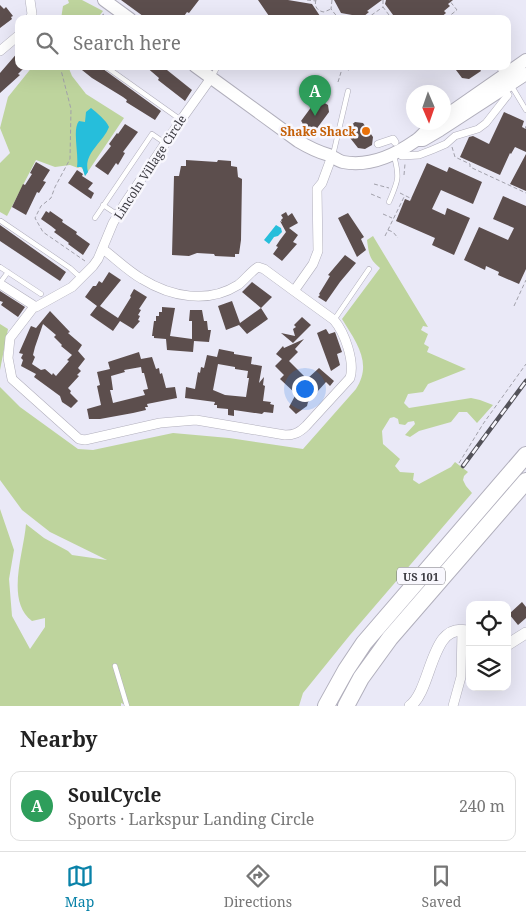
<!DOCTYPE html>
<html lang="en">
<head>
<meta charset="utf-8">
<style>
	:root { --surface:#fff; --page:#f6f6f6; --text:#222; --muted:#767676; --line:#e0e0e0; --accent:#0982a8 }
	body { margin:0; font-family:"Noto Serif",serif; background:var(--page); color:var(--text) }
	.controls { position:absolute; right:15px; bottom:15px; display:grid; overflow:hidden; border-radius:10px; box-shadow:0 5px 20px #0002 }
	.controls button { width:45px; height:45px; display:grid; place-items:center; padding:0; border:0; border-bottom:1px solid var(--line); background:var(--surface); color:var(--text); font:25px sans-serif }
	.compass { position:absolute; left:406px; top:85px; width:45px; height:45px; border-radius:50%; background:var(--surface); box-shadow:0 5px 20px #0002; rotate:178deg }
	.you { position:absolute; left:304px; top:388px; width:18px; height:18px; margin:-12px; border:4px solid #fff; border-radius:50%; background:#1a73e8; box-shadow:0 0 0 8px #1a73e833 }
	.badge { display:grid; place-items:center; width:32px; height:32px; border-radius:50%; background:var(--accent); color:#fff; font-size:16px; font-weight:700 }
	.pin { position:absolute; translate:-50% -41px; filter:drop-shadow(0 1px 2px #0008) }
	.pin::after { content:''; position:absolute; top:26px; width:18px; height:15px; background:inherit; clip-path:polygon(0 0,100% 0,50% 100%) }
	.list { margin:0; padding:0; list-style:none }
	h2 { display:flex; justify-content:space-between; align-items:center; height:65px; margin:0; padding:0 20px; font-size:21px }
	h2 small { font-size:16px; font-weight:400; color:var(--muted) }
	.list li { display:grid; grid-template-columns:32px 1fr auto; gap:15px; align-items:center; box-sizing:border-box; height:70px; margin:0 10px 10px; padding:0 10px; border:1px solid var(--line); border-radius:10px }
	.list b { display:block; font-size:19px; white-space:nowrap }
	.list p { margin:0; font-size:16px; white-space:nowrap; color:var(--muted) }
	.list em { font-size:16px; font-style:normal; color:var(--muted) }
	.icon { flex:none; width:28px; height:28px; fill:none; stroke:currentColor; stroke-width:2; stroke-linecap:round; stroke-linejoin:round }
	.map { position:relative; flex:none; width:526px; height:706px; overflow:hidden }
	.search { position:absolute; background:var(--surface); box-shadow:0 5px 20px #0002; left:15px; right:15px; top:15px; height:55px; display:flex; align-items:center; gap:12px; box-sizing:border-box; padding:0 18px; border-radius:10px; color:var(--muted); font-size:19px }
	.sheet { height:145px; background:var(--surface) }
	nav { display:flex; justify-content:space-around; align-items:center; box-sizing:border-box; height:70px; border-top:1px solid var(--line); background:var(--surface); font-size:14px; color:var(--muted) }
	nav a { display:grid; justify-items:center; gap:2px }
	nav .on { color:var(--accent) }
	.map>svg:first-child { display:block }
</style>
</head>
<body>
<div class="map">
<svg width="526" height="706" viewBox="0 0 526 706">
	<rect width="100%" height="100%" fill="#eae9f7"/>
	<!-- green -->
	<path fill="#bed49d" d="M68,0H82L103,11L97,19H61L63,6L69,3Z
		M33,66H68L72,76L86,94L124,118L85,176L83,169L80,167L78,168L70,165L55,167L36,160L7,216L0,212V163L10,153L0,128L8,97Z
		M373,236L428,327L423,326L421,330L428,334L424,344L429,347L427,352L466,369L428,384L423,392L408,394L404,403L409,408L471,398L480,400L493,405L477,423L467,412H459L451,422L419,431L410,437L405,435L415,424L414,421L408,422L405,425L399,424L398,419L394,417L390,418L382,431L383,444L400,459L395,466L400,472L414,473L413,480L419,484L451,467L455,462L468,472L464,476L463,480L466,486L472,493L350,635L303,693L299,706H128L121,703V706H0V509L14,550L9,579L12,616L30,649L45,627V618L32,621C5,601 24,552 26,524L44,538L68,551L72,555L107,560L50,532L22,510L0,480V387L20,407L78,449L93,450L173,433L229,438L303,449L356,389C373,363 356,342 342,319L380,268C369,259 369,254 367,240Z
		M0,324L8,329L0,370Z"/>
	<!-- water -->
	<path fill="#26bedb" d="M91,108C96,112 107,121 109,127C103,143 83,153 88,172L85,176L82,167H77C79,154 72,129 79,121L85,122L86,112Z
		M276,225L281,228L282,232L278,236L274,237L269,244L264,240Z"/>
	<!-- building -->
	<path fill="#5c4e4d" fill-rule="evenodd" d="M121,0H199L189,13L187,12L182,19H147Z
		M258,0H288L312,4L322,19H271Z
		M334,0H382L367,11L369,12L363,17L341,13Z
		M386,0H453L448,4L450,6L444,11L446,13L439,19H396L385,4Z
		M0,5L4,9L6,7L13,16L11,17L12,19L0,28Z
		M19,51V66H26L18,74L20,75L0,93V73Z
		M77,66H99L161,111L155,120L126,102L127,100L123,97L92,78Z
		M145,66H169L167,70L192,90L185,101L158,80L159,78Z
		M453,66H478L481,71L469,79L462,78Z
		M315,102L317,103L323,102L328,105L329,112L315,131L308,132L304,129L302,122L301,121Z
		M504,112L524,121L522,127L526,129V152L515,147L511,154L510,153L500,175L460,157L469,137L473,136L489,144Z
		M355,122L363,123L373,137L372,145L365,149L358,148L347,134L349,127Z
		M125,124L138,132L123,152L125,153L118,165L116,163L108,175L95,166L111,146L109,144L117,133L118,134Z
		M526,154V191L510,184Z
		M186,160L217,162L218,160L231,161V166L237,167L238,177L242,179L241,240L239,254H235V257L215,256L214,254L197,253L189,256L172,255L174,176H179L181,166H186Z
		M36,162L50,170L43,181L46,182L39,193L37,192L26,215L12,207L23,184L25,185L32,174L30,173Z
		M427,163L447,172L449,167L482,182L473,204L441,190L432,209L445,215L447,208L470,218L454,255L432,245L435,238L396,221L405,199L410,201Z
		M77,170L83,174L82,176L93,183L88,189L94,193L91,199L68,183Z
		M503,196L526,206V269L519,284L498,275L499,272L486,266L485,270L464,260L479,227L508,240L514,228L493,219Z
		M46,211L49,213L50,211L63,220L62,222L77,232L76,234L90,244L83,255L68,244L69,243L54,232L56,230L51,226L41,219Z
		M286,212L288,216L292,213L298,223L289,228L298,235L293,242L297,244L282,261L273,254L278,247L276,246L280,240L286,232L280,221L282,222L281,220L283,218L281,215Z
		M348,213L364,237L361,239L366,250L357,257L338,218Z
		M0,225L66,272L60,281L0,241Z
		M345,255L356,263L340,282L326,302L318,297L320,295L319,294L330,276L328,275Z
		M109,272L121,280L100,306L118,318L131,297L130,296L134,289L147,297L139,309L141,310L138,315L140,316L138,320L140,321L133,329L120,321L113,331L90,315L97,306L85,297L93,286H96L99,281L102,283Z
		M252,282L272,297L261,308L268,319L247,334L239,325L226,330L218,306L232,301L240,323L261,308L242,292Z
		M0,291L25,307L18,317L1,305L3,302L0,301Z
		M162,307L175,308L170,336L192,339V321H189L190,310H202L204,321H207L208,330H211L209,342L194,341L193,352L167,350L166,339L154,338V336H152L154,321H156V316H159V312H162Z
		M50,311L70,332L68,333L82,345L78,351L85,359L78,368L81,371L77,375L79,376L68,388L71,391L70,393L78,401L71,408L62,402L60,396L34,377L36,374L21,366L23,360L21,358L23,354L19,353L30,328L31,326L36,328ZM43,324L56,335L54,337L62,345L61,346L72,355L67,360L69,361L56,376L53,373L52,375L45,369L41,370L32,364L35,357L33,355L35,347Z
		M302,317L311,325L293,343L281,333L295,336L293,329L296,327L294,325Z
		M326,329L329,334L335,332L342,352L337,354L340,365L331,371L317,333Z
		M304,339L295,349L298,352L289,361L307,379L319,368L334,381L330,386L326,382L308,402L307,406L296,414L289,407L296,394L280,379L284,375L275,366L282,359L276,354L283,346L284,348Z
		M219,349L234,352V354L252,357L251,364L262,366L259,383L264,377L263,385L265,386L263,401L271,402L270,404L274,405L273,413L264,412L262,414L234,410V416L228,415V409L217,408V405H214L215,402L185,398L186,387L195,389L198,372L200,373L201,367L204,368L207,355L217,357ZM218,364L235,367V369L248,371L247,378H249L246,397L225,395L213,390Z
		M139,352L141,359L152,357L156,369L159,368L160,374L162,373L166,388L175,387L177,398L147,404L148,407H145L146,410L133,413L100,419H89L87,409L101,405L97,386L100,385L97,372L110,369L108,362ZM141,367L142,373H144L148,389L143,390L145,395L113,403L110,390H113L111,376L125,372L124,370Z
		M522,602L526,607V618L518,625L509,614Z"/>
	<g fill="none" stroke-linecap="round" stroke-linejoin="round">
		<defs>
			<path id="service" d="M105,66L181,120
				M498,66L504,75
				M212,77L218,66
				M511,85L526,110
				M333,155L348,91
				M389,202C398,181 400,178 394,156
				M103,205L118,215
				M95,218L152,134L165,143
				M1,221L70,268L81,278
				M0,267L41,294
				M0,283L8,272
				M334,320L369,269
				M115,666L127,706"/>
			<path id="pedestrian" d="M378,144L393,139L395,142
				M402,156L419,155L432,150L446,144L455,136L478,129L486,123L508,95"/>
			<path id="minor" d="M30,19L32,14L30,0
				M0,51L19,35
				M103,249C116,259 128,271 142,279C171,297 208,304 238,285C245,280 250,272 258,267L264,269L294,291L313,264L318,251L317,189L322,183L332,156
				M0,284L36,307L72,287L93,266L98,259L113,223L125,203L181,120L211,78
				M36,307L33,308L10,338L8,358L12,379L79,439L85,440L160,423L196,420L285,435C294,435 299,433 306,426L350,378C355,362 345,333 334,320L294,291
				M453,706L461,677L462,630"/>
			<path id="tertiary" d="M507,645L526,633
				M410,706C433,689 430,618 470,632"/>
			<path id="secondary" d="M104,0L130,19
				M195,66L298,141C308,147 318,152 329,155C334,157 338,161 343,162C369,167 395,155 415,141C423,136 427,128 435,122
				M444,117L526,60
				M418,140H423L440,130L526,74"/>
			<path id="motorway" d="M326,706L346,670L364,643L526,455
				M346,706L361,678L390,638L526,481"/>
		</defs>
		<!-- service casing -->
		<use href="#service" stroke="#b1afbc" stroke-width="5.5"/>
		<!-- pedestrian casing -->
		<use href="#pedestrian" stroke="#b1afbc" stroke-width="8"/>
		<!-- minor casing -->
		<use href="#minor" stroke="#b1afbc" stroke-width="10"/>
		<!-- tertiary casing -->
		<use href="#tertiary" stroke="#b1afbc" stroke-width="12"/>
		<!-- secondary casing -->
		<use href="#secondary" stroke="#b1afbc" stroke-width="14"/>
		<!-- motorway casing -->
		<use href="#motorway" stroke="#b1afbc" stroke-width="18"/>
		<!-- path -->
		<path stroke="#a1a0aa" stroke-width="1" stroke-dasharray="4 2.5" stroke-linecap="butt" d="M307,0L316,1
			M316,0C314,6 317,11 324,12L331,9
			M332,0L331,9L339,19
			M383,0V7L392,19
			M96,19L104,14
			M366,19L383,7
			M449,19L448,17L457,10L449,0
			M62,66L61,70L71,109L70,159L55,187L51,198L41,206L35,218L43,232L85,261
			M338,82L342,69L349,70L350,66
			M525,129L526,126
			M452,147L455,157L470,164V167L526,193
			M404,175L405,164
			M374,184L389,188
			M400,193L412,199
			M371,194L383,199
			M383,214L392,218
			M388,230L393,232L398,238
			M385,236L405,195
			M514,306L526,280
			M459,463L483,424L526,364"/>
		<!-- service -->
		<use href="#service" stroke="#fff" stroke-width="4.5"/>
		<!-- pedestrian -->
		<use href="#pedestrian" stroke="#fff" stroke-width="7"/>
		<!-- minor -->
		<use href="#minor" stroke="#fff" stroke-width="9"/>
		<!-- tertiary -->
		<use href="#tertiary" stroke="#fff" stroke-width="11"/>
		<!-- secondary -->
		<use href="#secondary" stroke="#fff" stroke-width="12"/>
		<!-- motorway -->
		<use href="#motorway" stroke="#fff" stroke-width="16"/>
		<defs>
			<path id="rail" d="M463,466L526,381"/>
		</defs>
		<!-- rail casing -->
		<use href="#rail" stroke="#535259" stroke-width="4.5"/>
		<!-- rail -->
		<use href="#rail" stroke="#f8f7fd" stroke-width="2.5" stroke-dasharray="8" stroke-linecap="butt"/>
	</g>
	<!-- markers -->
	<circle fill="#e8710a" stroke="#f8f7fd" stroke-width="2" cx="366" cy="131" r="5"/>
	<g text-anchor="middle" dominant-baseline="central" stroke-width="5" stroke-linejoin="round" paint-order="stroke">
		<!-- shield labels -->
		<rect fill="#f8f7fd" stroke="#747379" stroke-width="1" x="397" y="567.5" width="48" height="17" rx="4"/>
		<g font-size="11" font-weight="bold" fill="#3b3a40">
			<text x="421" y="576">US 101</text>
		</g>
		<!-- food labels -->
		<g font-size="12" font-weight="bold" fill="#c56008" stroke="#f8f7fd" text-anchor="end">
			<text x="356" y="131">Shake Shack</text>
		</g>
		<!-- street labels -->
		<g font-size="12" fill="#3b3a40" stroke="#f8f7fd">
			<text transform="translate(150 167) rotate(-57)">Lincoln Village Circle</text>
		</g>
	</g>
</svg>
<div class="controls">
<button><svg class="icon" aria-label="locate" viewBox="0 0 24 24"><circle cx="12" cy="12" r="6"/><path d="M12 2v4M12 18v4M2 12h4M18 12h4"/></svg></button>
<button><svg class="icon" aria-label="layers" viewBox="0 0 24 24"><path d="M12 4l9 5-9 5-9-5zM3 14l9 5 9-5"/></svg></button>
</div>
<svg class="compass" viewBox="-18 -18 36 36"><path d="M0-13l5 13h-10z" fill="#e53935"/><path d="M0 13l5-13h-10z" fill="#767676"/></svg>
<div class="you"></div>
<div class="pin badge" style="left:315px;top:116px;background:#2e9e5b">A</div>
<div class="search"><svg class="icon" aria-label="search" viewBox="0 0 24 24"><circle cx="10" cy="10" r="6"/><path d="M15 15l6 6"/></svg>Search here</div>
</div>
<section class="sheet">
<h2>Nearby<small></small></h2>
<ul class="list">
<li><span class="badge" style="background:#2e9e5b">A</span><div><b>SoulCycle</b><p>Sports · Larkspur Landing Circle</p></div><em>240 m</em></li>
</ul>
</section>
<nav>
<a class="on"><svg class="icon" aria-label="map" viewBox="0 0 24 24"><path d="M3 6l6-2 6 2 6-2v14l-6 2-6-2-6 2zM9 4v14M15 6v14"/></svg>Map</a>
<a><svg class="icon" aria-label="directions" viewBox="0 0 24 24"><path d="M12 3l9 9-9 9-9-9zM9 14v-3h6M13 9l2 2-2 2"/></svg>Directions</a>
<a><svg class="icon" aria-label="saved" viewBox="0 0 24 24"><path d="M7 4h10v16l-5-4-5 4z"/></svg>Saved</a>
</nav>
</body>
</html>
